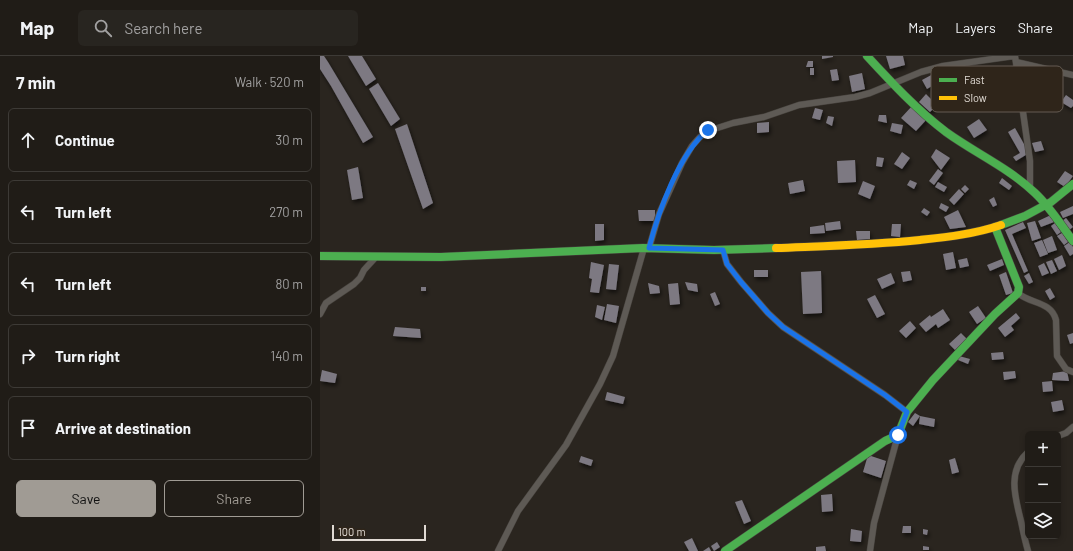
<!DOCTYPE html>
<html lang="en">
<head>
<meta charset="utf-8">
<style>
	:root { --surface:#201c17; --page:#282520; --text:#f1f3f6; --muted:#a2a1a1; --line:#3d3a36; --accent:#a09b94 }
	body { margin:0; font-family:Barlow,sans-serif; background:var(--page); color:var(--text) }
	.controls { position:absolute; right:12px; bottom:12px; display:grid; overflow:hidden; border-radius:6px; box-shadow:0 2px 6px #0003 }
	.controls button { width:36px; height:36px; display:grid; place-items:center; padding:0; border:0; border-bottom:1px solid var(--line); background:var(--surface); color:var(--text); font:20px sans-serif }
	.scale { position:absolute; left:12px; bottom:10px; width:94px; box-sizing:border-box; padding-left:4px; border:2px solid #e0dad3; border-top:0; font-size:11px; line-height:14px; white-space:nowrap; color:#e0dad3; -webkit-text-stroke:3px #2f251a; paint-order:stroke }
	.stop { position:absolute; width:12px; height:12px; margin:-9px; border:3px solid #1a73e8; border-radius:50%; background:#fff }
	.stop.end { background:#1a73e8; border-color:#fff; box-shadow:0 1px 4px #0008 }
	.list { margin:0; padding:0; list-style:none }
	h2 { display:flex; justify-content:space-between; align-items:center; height:52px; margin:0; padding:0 16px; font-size:17px }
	h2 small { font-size:13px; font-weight:400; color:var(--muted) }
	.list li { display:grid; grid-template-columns:26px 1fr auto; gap:12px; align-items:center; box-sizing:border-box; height:64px; margin:0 8px 8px; padding:0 8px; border:1px solid var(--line); border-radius:6px }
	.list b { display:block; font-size:15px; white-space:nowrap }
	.list em { font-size:13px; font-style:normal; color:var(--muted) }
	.actions { display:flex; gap:8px; padding:12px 16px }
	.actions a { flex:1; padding:9px 0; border:1px solid var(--accent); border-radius:6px; text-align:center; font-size:14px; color:var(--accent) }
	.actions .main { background:var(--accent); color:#111 }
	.icon { flex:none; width:22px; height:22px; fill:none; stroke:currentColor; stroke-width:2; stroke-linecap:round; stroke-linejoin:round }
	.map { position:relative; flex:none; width:753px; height:495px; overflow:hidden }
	header { display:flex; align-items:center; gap:24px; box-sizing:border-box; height:56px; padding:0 20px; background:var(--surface); border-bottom:1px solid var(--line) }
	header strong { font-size:19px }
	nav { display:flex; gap:22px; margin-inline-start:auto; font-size:14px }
	.search { width:280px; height:36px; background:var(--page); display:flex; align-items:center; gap:10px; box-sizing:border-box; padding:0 14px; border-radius:6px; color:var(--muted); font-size:15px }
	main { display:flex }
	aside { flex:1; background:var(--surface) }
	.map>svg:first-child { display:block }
</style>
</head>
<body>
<header>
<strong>Map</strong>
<div class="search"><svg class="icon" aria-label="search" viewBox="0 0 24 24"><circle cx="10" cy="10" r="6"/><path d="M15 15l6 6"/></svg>Search here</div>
<nav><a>Map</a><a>Layers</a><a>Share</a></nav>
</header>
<main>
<aside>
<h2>7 min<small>Walk · 520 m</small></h2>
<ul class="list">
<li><svg class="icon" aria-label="ahead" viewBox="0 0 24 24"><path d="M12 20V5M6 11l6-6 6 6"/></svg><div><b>Continue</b></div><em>30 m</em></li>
<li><svg class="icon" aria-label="left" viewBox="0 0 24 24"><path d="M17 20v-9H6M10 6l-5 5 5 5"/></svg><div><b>Turn left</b></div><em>270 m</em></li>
<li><svg class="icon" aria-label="left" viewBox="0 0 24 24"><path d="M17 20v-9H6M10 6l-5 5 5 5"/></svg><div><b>Turn left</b></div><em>80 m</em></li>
<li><svg class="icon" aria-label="right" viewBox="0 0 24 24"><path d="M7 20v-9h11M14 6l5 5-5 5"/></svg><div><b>Turn right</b></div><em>140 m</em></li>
<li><svg class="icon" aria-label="arrive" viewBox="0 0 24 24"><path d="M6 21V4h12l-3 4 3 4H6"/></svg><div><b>Arrive at destination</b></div></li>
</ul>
<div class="actions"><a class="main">Save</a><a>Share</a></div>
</aside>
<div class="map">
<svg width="753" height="495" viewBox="0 0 753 495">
	<defs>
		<filter id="shadow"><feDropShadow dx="1.5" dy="3" stdDeviation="2" flood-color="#0009"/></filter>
	</defs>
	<rect width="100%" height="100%" fill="#2a251f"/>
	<!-- building -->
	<path fill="#7d7982" filter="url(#shadow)" d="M0,0H4L8,6L53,81L43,87L11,30L0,13Z
		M28,0H42L56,23L46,30Z
		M502,0H513V1L502,3Z
		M566,0H583L585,9L570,13Z
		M488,5H493V11H486Z
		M490,12H494V19H490Z
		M517,13L519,24L512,25L510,14Z
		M542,17L545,33L532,36L529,20Z
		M615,17L620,25L607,33L602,24Z
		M58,27L80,63L71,70L49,33Z
		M606,38L617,49L610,56L599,46Z
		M746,39L753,44V50L751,52L741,46Z
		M592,50L607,63L596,75L581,62Z
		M495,52L503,54L500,64L492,62Z
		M559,59H566L567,67L558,65Z
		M508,60L514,61L512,70L506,67Z
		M659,63L667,74L654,82L647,71Z
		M449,66V76L437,77V67Z
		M572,67L583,69L581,78L570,75Z
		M87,68L113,147L103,153L75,73Z
		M695,72L709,97L696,105L693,101L700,97L688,76Z
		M721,85L724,94L715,96L712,87Z
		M616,93L630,102L621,114L611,101Z
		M582,96L590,102L582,113L574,108Z
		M557,101L564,102L562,111L556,110Z
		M535,104L536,126L518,127L517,105Z
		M38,111L43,142L32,144L27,114Z
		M618,113L623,117L614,129L609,125Z
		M745,115L753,120L745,131L737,126Z
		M682,122L692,130L689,134L679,127Z
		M483,124L485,135L470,138L468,127Z
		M590,124L597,127L594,133L587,129Z
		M543,125L555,130L550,143L538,138Z
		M618,126L627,131L624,136L615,131Z
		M645,129L649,133L645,137L641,133Z
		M639,133L644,138L634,149L629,144Z
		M674,141L677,149L673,151L669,144Z
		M621,147L629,151L626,156L619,152Z
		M753,150V158L743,162L740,156Z
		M604,152L610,156L607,160L601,156Z
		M318,154H335V165H319Z
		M638,154L646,171L630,173L624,161Z
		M731,159L734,166L721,171L718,165Z
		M746,162L753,171L748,175L741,166Z
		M520,165L521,173L506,175L505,167Z
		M715,165L721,182L712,185L707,167Z
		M703,166L706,172L692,178L708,215L704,217L685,174Z
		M735,167L741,176L737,179L731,170Z
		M275,168H284V184L275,185Z
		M572,168H581L580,181L571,180Z
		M504,169L505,177L490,178V171Z
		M536,175H550V183L537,184Z
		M742,177L748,186L744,189L737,180Z
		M732,180L737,194L728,197L723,184Z
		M722,184L728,198L720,201L714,187Z
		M750,186L753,191V198L750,200L744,190Z
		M633,196L636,212L626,214L623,198Z
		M742,199L746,210L739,214L734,203Z
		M647,202L649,210L640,212L638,204Z
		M682,203L684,209L670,215L667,209Z
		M732,204L737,215L731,218L726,206Z
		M271,206L284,209L279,237L270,236L272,223L269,222Z
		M724,207L729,217L722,220L718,210Z
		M289,208L299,209L296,234L286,233Z
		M434,214H448V221H434Z
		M501,215L502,257L483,258L481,216Z
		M590,215L592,224L583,226L581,216Z
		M686,216L693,237L686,239L679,219Z
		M571,217L575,227L562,233L557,223Z
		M709,217L713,226L709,228L704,220Z
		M365,226L377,228L378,236L368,234Z
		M328,227L339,230L340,237L330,238Z
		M358,227L360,248L350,249L348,228Z
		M101,231H106V235H101Z
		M730,232L735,241L730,244L725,235Z
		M395,236L400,248L395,250L390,238Z
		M555,239L565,258L557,262L547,243Z
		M287,248L299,250L296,267L284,264Z
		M277,249L285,251L282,264L275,261Z
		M658,250L666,262L657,268L649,256Z
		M623,253L630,264L618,272L616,268L606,276L599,268L610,259L611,261Z
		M696,257L700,262L691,270L694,274L685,281L678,272Z
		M590,265L596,272L586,282L579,275Z
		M75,271L100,273L101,282L73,280Z
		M641,277L647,283L635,294L629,288Z
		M753,277V287L750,288L747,279Z
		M683,296L684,303L672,304L671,297Z
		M639,300L650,303L648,308L638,304Z
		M2,314L17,318L15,327L0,325Z
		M695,315L696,322L684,324L683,316Z
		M747,315L749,325L732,324L733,317Z
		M732,325L733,335L723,336L722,326Z
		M287,336L305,341L303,348L285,344Z
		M742,344L744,354L733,356L731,346Z
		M595,357L600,360L593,370L588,366Z
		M600,360L615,363L614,371L599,368Z
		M548,399L566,405L561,422L543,416Z
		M261,400L273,404L271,410L259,406Z
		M635,402L639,416L632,418L629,404Z
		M512,438L513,455L502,456L501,439Z
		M422,444L431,465L424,468L415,446Z
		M583,470H591V477H582Z
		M531,473L542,475L541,486L530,485Z
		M603,473L608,474L607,479L603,478Z
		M372,482L378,495H369L364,486Z
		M397,486L400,491L394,495L391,490Z
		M505,490L506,495H496V491Z
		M603,490L609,491V494H603Z
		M389,491L391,495H383Z"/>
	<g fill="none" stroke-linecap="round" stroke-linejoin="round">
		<defs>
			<path id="street" d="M695,0L710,105V132
				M696,6L753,19
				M329,192L339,158L362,107L372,90L380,81L388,75L413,67L444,61L479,49L535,41L550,37L601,16L623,10L694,0
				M403,194L407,208L421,226L448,257L463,271L565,339L587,356
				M698,237C710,248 731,245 736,264L737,300L746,313L753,316
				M0,258L6,247L34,228L40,222L44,214L55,202
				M738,380L746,377L753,371
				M708,396C687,415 695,441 701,465C703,475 705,485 708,495
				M178,495L198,455L246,389L280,328L293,300L324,192
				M550,495L554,467L578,379"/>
			<path id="fast" d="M547,0C572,27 597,54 626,76C655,97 689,112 715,137C730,151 741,169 753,185
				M681,169L705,160L731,146L753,128
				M0,200L121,201L323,192L394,194L456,192
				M405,495L565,385L578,379L587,356L613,324L675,258L698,237L699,231L675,171"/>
			<path id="slow" d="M456,192C504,190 552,189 600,184C627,181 655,178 681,169"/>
		</defs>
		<!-- street casing -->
		<use href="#street" stroke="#47433e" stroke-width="7"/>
		<!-- fast casing -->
		<use href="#fast" stroke="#47433e" stroke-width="9"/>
		<!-- slow casing -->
		<use href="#slow" stroke="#47433e" stroke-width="9"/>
		<!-- street -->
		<use href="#street" stroke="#5e5a55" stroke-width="6"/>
		<!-- fast -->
		<use href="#fast" stroke="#4caf50" stroke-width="8"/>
		<!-- slow -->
		<use href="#slow" stroke="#ffc107" stroke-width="8"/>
	</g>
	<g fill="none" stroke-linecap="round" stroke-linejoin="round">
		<!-- route -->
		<path stroke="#1a73e8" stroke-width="5" d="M388,74C359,97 338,157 329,192L403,194L407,208L421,226L448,257L463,271L565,339L587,356L578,379"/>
	</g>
	<!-- legend -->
	<rect x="611" y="10" width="132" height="46" rx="6" fill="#2f251a" stroke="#645b52" stroke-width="1"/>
	<rect x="619" y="22" width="18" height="4" fill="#4caf50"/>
	<rect x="619" y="40" width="18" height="4" fill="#ffc107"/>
	<g font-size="11" fill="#e0dad3">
		<text x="644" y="28">Fast</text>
		<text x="644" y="46">Slow</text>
	</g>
</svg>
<div class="controls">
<button>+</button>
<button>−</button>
<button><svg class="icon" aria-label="layers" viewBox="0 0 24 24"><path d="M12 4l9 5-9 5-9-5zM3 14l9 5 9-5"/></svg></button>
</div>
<div class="scale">100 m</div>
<div class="stop" style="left:578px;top:379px"></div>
<div class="stop end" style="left:388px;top:74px"></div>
</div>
</main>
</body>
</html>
